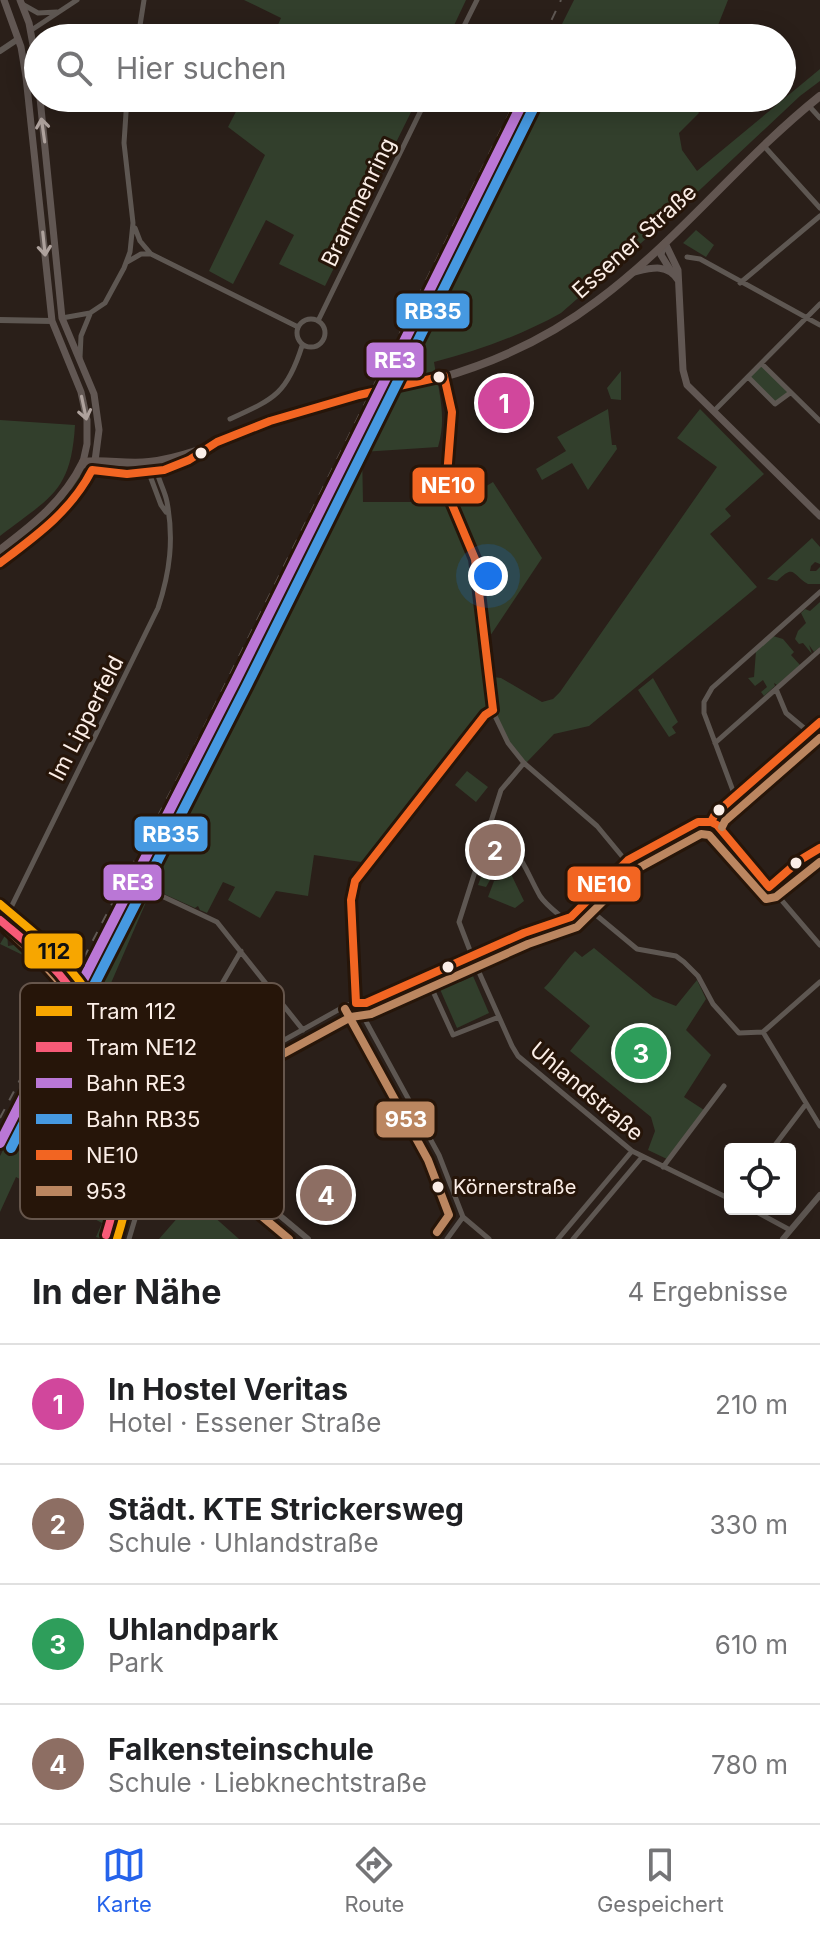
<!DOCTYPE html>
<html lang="de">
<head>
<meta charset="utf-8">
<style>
	:root { --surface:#fff; --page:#f2f2f2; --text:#202124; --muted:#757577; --line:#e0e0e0; --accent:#2563eb }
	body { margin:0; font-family:Inter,sans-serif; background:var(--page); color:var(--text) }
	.controls { position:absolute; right:24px; bottom:24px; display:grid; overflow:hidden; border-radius:8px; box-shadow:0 4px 20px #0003 }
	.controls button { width:72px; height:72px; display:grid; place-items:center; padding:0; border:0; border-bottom:2px solid var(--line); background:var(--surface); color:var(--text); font:40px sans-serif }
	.you { position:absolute; left:488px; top:576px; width:28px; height:28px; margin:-20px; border:6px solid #fff; border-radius:50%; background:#1a73e8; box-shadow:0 0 0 12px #1a73e833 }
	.badge { display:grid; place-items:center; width:52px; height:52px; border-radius:50%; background:var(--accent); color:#fff; font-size:26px; font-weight:700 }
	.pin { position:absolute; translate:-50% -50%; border:4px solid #fff; box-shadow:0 2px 8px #0006 }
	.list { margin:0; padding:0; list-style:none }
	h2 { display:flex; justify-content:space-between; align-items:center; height:104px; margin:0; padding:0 32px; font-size:34px }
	h2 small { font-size:26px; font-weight:400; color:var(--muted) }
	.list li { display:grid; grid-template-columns:52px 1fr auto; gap:24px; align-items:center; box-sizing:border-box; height:120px; padding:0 32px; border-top:2px solid var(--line) }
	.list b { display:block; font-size:30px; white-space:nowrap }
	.list p { margin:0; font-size:26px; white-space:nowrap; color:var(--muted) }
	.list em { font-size:26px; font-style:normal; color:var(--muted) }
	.icon { flex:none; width:44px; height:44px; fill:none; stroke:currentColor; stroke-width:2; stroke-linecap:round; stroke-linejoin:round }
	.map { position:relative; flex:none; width:820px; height:1239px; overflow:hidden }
	.search { position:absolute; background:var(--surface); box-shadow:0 4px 20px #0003; left:24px; right:24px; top:24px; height:88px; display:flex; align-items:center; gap:20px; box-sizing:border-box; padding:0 28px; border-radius:44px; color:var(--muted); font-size:30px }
	.sheet { height:584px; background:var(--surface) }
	nav { display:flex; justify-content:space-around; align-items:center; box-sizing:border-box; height:112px; border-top:2px solid var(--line); background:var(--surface); font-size:22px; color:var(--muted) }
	nav a { display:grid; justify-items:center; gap:4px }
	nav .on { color:var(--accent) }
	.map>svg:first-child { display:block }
</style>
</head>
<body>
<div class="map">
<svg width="820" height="1239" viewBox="0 0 820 1239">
	<rect width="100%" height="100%" fill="#2a1f19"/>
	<!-- green -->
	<path fill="#323f2c" d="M244,0H466L448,38H272L281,18Z
		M574,0H728L713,38H555Z
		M820,69V81L800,96L672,216L561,313C522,335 477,351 434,362C439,393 447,417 438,447L362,452L363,502H428L445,496L450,508L493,482L542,558L490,636V643L484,653L486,676L501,678L542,702L553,699L560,692L717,467L677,438L700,409L764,474L725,509L731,516L710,534L757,587L589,726L554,734L526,763L509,743L492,710L387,838L361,862L314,855L308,896L276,891L260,918L228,900L235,887L223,882L207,913L200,910L198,906L195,908L153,889L149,860L300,555L357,447L527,98H688L699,113L679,133L682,150L697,171Z
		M243,98H418L325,286L279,264L294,235L266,220L233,284L209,271L265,155L228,127Z
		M696,230L714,245L706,257L683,243Z
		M762,364L790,393L778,404L748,377Z
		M621,371V400L611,399L607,388Z
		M608,409L612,445H616L617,449L588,490L572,463L542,480L536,469L566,451L557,437Z
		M0,420L75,425C71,493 50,497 0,536Z
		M79,476L85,479L62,510L0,559V553L50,513L70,492Z
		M812,538L820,547V564L815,562L811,566L810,571H816L820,567V584H808C792,575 795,563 777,581L767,579Z
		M820,602V647L814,652L809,645L812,654L803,643L799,644L795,639L798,631L806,623L801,613L805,609L810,611Z
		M773,636L783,639L794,652L791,655L800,665L777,685L774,683L775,686L764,696L761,692L767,687L763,680L755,686L748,678L754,677L756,651Z
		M653,678L678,722L672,727L676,733L669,737L638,690Z
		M467,771L488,787L476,802L455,785Z
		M490,853L497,860L493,864L497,868L486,887L478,885Z
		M511,874L524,901L515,908L488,897L494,881L501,880Z
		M133,887L150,893L108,990L92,982C106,950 116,917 133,887Z
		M7,932L8,946L20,944L28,951L36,950L45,957L52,968L49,973H44L32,963L33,960L0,944Z
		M594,948L653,997L676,1006L697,980L706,999L686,1030L711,1055L684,1097L704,1110L669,1160L648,1150L655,1131L651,1117L570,1051L590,1026L544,988C556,976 563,963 575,951L582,957Z
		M473,976L489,1013L457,1028L439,987L458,978L460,982Z
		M77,1005L92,1013L110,1049L121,1089L126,1125L123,1189L103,1239L96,1237L102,1223L16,1177L0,1212V1156Z
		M194,1199L239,1239H159Z"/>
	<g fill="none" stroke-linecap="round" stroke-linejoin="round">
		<!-- minor -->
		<path stroke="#5e5752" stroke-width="5" d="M22,4L38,13L57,12
			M30,31L77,0
			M138,38L144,0
			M458,38L477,0
			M809,106L820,118
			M764,146L820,208
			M135,228L140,241L151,254L298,327
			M687,257L700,259L820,325
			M127,262L141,254H151
			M740,283L820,216
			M62,318L90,313L105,303L124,268L130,252L133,223L124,143L127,98
			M297 333a14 14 0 1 1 28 0a14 14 0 1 1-28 0Z
			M318,321L427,98
			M80,358L81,336L90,314
			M762,364L820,421
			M444,376L452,412L447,476L451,502L475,559L487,679L495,716L508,743L524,763L597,826L626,861
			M748,377L775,404L790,393
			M714,411L820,304
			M230,419C274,399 287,394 302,346
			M149,473L161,505L166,512
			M776,689L786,713L810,733
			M715,743L820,650
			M524,763L501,790L459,922L474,961L512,1046L518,1056L632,1151L730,1199
			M735,796L704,713V702L712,688L820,592
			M711,822L715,814L820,722
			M488,831C521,846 524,868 540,896C546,905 556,912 564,919
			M769,887L800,860L820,848
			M149,890L217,922L303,1030
			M584,905L637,949L676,956L684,962L698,976L713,1004L739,1033L763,1032
			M0,930L158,608C170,572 174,539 167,502C165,491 159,482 157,471
			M426,976L453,1035L499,1017
			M104,995L130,1045L144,1098L174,1127
			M763,1032L820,1126
			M763,1032L820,982
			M151,1106L241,951
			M772,1149L806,1104
			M663,1167L724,1086
			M751,1209L790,1230
			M129,1239L141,1199L148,1152L261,1053L347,1005L366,1003L524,933L571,917L628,860L698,822H711L717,825L820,945
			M447,1239L463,1217
			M489,1239L463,1217L439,1155L356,1003L351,900L352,889L360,873L485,715L493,710
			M558,1239L632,1151
			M573,1239L642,1157"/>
		<!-- tertiary -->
		<path stroke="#5e5752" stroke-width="6" d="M0,51L18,39
			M0,320L52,321
			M174,1127L308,1239
			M783,1239L820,1195"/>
		<!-- secondary -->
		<path stroke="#615753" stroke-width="7" d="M4,0L21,47L26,77L52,321L81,392L87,420V444L83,462
			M20,0L29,23L38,72
			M40,98L62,318L94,394L99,430L95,461
			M665,243L678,270L683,370L687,385L820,516
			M663,245L661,255L671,271
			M634,272C651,268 667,263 678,280"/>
		<!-- primary -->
		<path stroke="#625651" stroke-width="8" d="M83,462C105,459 127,465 149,462C196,457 247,429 293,414C341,399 391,391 440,378C496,362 551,336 597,301C678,241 741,159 820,96
			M83,462C113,489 179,470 209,448
			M0,550C34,524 64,501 83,462
			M0,563C35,536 78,511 93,468"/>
		<!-- rail -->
		<path stroke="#605954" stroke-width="2" stroke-dasharray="10 10" stroke-linecap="butt" d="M543,38L561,0
			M0,1118L193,749L517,98"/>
		<defs>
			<path id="bus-1" d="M444,376L452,412L447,476L451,502L475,559L493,710
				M0,563C36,536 71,511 92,470L127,474L164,470L189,460L217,442L270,421L359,395L444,376
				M711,822L715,814L820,722
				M356,1003H366L524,933L571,917L628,860L698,822H711L717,825L769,887L800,860L820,848
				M356,1003L351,900L355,881L485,715L493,710"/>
			<path id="bus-2" d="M722,827L725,821L820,738
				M0,923C73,988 104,1028 121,1126
				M345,1009L428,1160L449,1215L437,1232
				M166,1136L289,1239
				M179,1140L270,1061L351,1017L371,1014L528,944L577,927L635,870L701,834L709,835L766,899L776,897L820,862"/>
		</defs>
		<!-- bus-1 casing -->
		<use href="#bus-1" stroke="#261509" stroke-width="14"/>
		<!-- bus-2 casing -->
		<use href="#bus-2" stroke="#261509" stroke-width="14"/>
		<!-- bus-1 -->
		<use href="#bus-1" stroke="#f26522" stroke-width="8"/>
		<!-- bus-2 -->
		<use href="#bus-2" stroke="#bb8660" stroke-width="8"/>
		<defs>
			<path id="rail-1" d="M0,1143L236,680L525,98"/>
			<path id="rail-2" d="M11,1148L247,685L536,103"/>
		</defs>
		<!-- rail-1 casing -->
		<use href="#rail-1" stroke="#261509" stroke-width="16"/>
		<!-- rail-2 casing -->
		<use href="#rail-2" stroke="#261509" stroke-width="16"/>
		<!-- rail-1 -->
		<use href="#rail-1" stroke="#ba77d6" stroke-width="10"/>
		<!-- rail-2 -->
		<use href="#rail-2" stroke="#4699e1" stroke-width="10"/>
		<defs>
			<path id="tram-1" d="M0,904C23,924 49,943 68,967C138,1049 149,1138 117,1239"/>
			<path id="tram-2" d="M0,920C20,937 42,954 59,974C127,1054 136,1138 106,1235"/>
		</defs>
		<!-- tram-1 casing -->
		<use href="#tram-1" stroke="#261509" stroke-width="14"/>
		<!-- tram-2 casing -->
		<use href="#tram-2" stroke="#261509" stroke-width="14"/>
		<!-- tram-1 -->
		<use href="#tram-1" stroke="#f7a600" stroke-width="8"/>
		<!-- tram-2 -->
		<use href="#tram-2" stroke="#f75a77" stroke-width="8"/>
	</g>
	<!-- one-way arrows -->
	<defs><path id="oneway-shaft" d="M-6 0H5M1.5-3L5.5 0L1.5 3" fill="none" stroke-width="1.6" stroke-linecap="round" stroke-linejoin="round" transform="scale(2)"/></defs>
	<g stroke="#aea29d">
		<use href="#oneway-shaft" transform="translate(43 130) rotate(-98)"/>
		<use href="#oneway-shaft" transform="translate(44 244) rotate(84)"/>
		<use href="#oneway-shaft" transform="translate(84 408) rotate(78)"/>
	</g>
	<!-- markers -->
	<g fill="#fbeee7" stroke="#261509" stroke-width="3">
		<circle cx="439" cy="377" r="7"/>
		<circle cx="201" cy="453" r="7"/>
		<circle cx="719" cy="810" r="7"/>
		<circle cx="796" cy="863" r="7"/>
		<circle cx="448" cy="967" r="7"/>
		<circle cx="438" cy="1187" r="7"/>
	</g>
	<g text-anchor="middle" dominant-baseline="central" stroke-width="6" stroke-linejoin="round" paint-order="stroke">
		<!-- bus labels -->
		<g font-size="20" fill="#fbeee7" stroke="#261509" text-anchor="start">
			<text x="453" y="1187">Körnerstraße</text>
		</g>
		<!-- street labels -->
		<g font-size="22" fill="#fbeee7" stroke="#261509">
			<text transform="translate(358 202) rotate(-64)">Brammenring</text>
			<text transform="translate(634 241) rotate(-42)">Essener Straße</text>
			<text transform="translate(86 718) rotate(-63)">Im Lipperfeld</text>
			<text transform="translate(587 1091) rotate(40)">Uhlandstraße</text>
		</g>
	</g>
	<!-- legend -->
	<rect x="20" y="983" width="264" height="236" rx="12" fill="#261509" stroke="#66564c" stroke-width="2"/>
	<rect x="36" y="1006" width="36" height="10" fill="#f7a600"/>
	<rect x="36" y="1042" width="36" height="10" fill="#f75a77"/>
	<rect x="36" y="1078" width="36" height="10" fill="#ba77d6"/>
	<rect x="36" y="1114" width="36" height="10" fill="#4699e1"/>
	<rect x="36" y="1150" width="36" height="10" fill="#f26522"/>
	<rect x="36" y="1186" width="36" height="10" fill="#bb8660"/>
	<g font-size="22" fill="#fbeee7">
		<text x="86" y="1019">Tram 112</text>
		<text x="86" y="1055">Tram NE12</text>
		<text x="86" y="1091">Bahn RE3</text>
		<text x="86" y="1127">Bahn RB35</text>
		<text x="86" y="1163">NE10</text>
		<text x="86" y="1199">953</text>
	</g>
	<g stroke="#261509" stroke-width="3">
		<rect x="395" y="292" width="76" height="38" rx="8" fill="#4699e1"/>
		<rect x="365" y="341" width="60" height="38" rx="8" fill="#ba77d6"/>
		<rect x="411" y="466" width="75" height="39" rx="8" fill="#f26522"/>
		<rect x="133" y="815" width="76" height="38" rx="8" fill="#4699e1"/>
		<rect x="102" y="863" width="61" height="39" rx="8" fill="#ba77d6"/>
		<rect x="566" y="865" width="76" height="38" rx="8" fill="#f26522"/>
		<rect x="23" y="932" width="61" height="38" rx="8" fill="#f7a600"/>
		<rect x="375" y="1100" width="61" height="39" rx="8" fill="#bb8660"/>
	</g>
	<g font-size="22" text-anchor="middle" font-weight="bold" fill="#fff">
		<text x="433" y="319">RB35</text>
		<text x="395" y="368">RE3</text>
		<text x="448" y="493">NE10</text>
		<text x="171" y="842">RB35</text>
		<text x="133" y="890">RE3</text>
		<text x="604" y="892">NE10</text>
		<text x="406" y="1127">953</text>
	</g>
	<g font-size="22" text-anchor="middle" font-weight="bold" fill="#111">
		<text x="54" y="959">112</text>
	</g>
</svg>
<div class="controls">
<button><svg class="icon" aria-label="locate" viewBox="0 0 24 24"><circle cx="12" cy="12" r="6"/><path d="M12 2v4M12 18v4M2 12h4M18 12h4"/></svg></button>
</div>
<div class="you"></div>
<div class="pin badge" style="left:504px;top:403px;background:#d1479c">1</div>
<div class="pin badge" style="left:495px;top:850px;background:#8d6e63">2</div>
<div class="pin badge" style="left:641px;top:1053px;background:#2e9e5b">3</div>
<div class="pin badge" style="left:326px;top:1195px;background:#8d6e63">4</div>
<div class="search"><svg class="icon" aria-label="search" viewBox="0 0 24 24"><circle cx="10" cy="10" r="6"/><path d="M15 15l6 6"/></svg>Hier suchen</div>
</div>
<section class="sheet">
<h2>In der Nähe<small>4 Ergebnisse</small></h2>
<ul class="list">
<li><span class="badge" style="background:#d1479c">1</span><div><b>In Hostel Veritas</b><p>Hotel · Essener Straße</p></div><em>210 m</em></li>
<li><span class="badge" style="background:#8d6e63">2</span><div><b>Städt. KTE Strickersweg</b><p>Schule · Uhlandstraße</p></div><em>330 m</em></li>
<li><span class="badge" style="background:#2e9e5b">3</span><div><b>Uhlandpark</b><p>Park</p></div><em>610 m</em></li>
<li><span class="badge" style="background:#8d6e63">4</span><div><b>Falkensteinschule</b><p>Schule · Liebknechtstraße</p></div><em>780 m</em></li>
</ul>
</section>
<nav>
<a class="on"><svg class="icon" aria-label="map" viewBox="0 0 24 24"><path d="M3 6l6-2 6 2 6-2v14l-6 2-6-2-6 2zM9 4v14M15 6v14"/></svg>Karte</a>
<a><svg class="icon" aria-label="directions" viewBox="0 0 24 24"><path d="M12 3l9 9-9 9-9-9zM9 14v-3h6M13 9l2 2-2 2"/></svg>Route</a>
<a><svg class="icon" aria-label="saved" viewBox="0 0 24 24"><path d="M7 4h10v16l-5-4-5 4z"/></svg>Gespeichert</a>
</nav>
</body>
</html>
